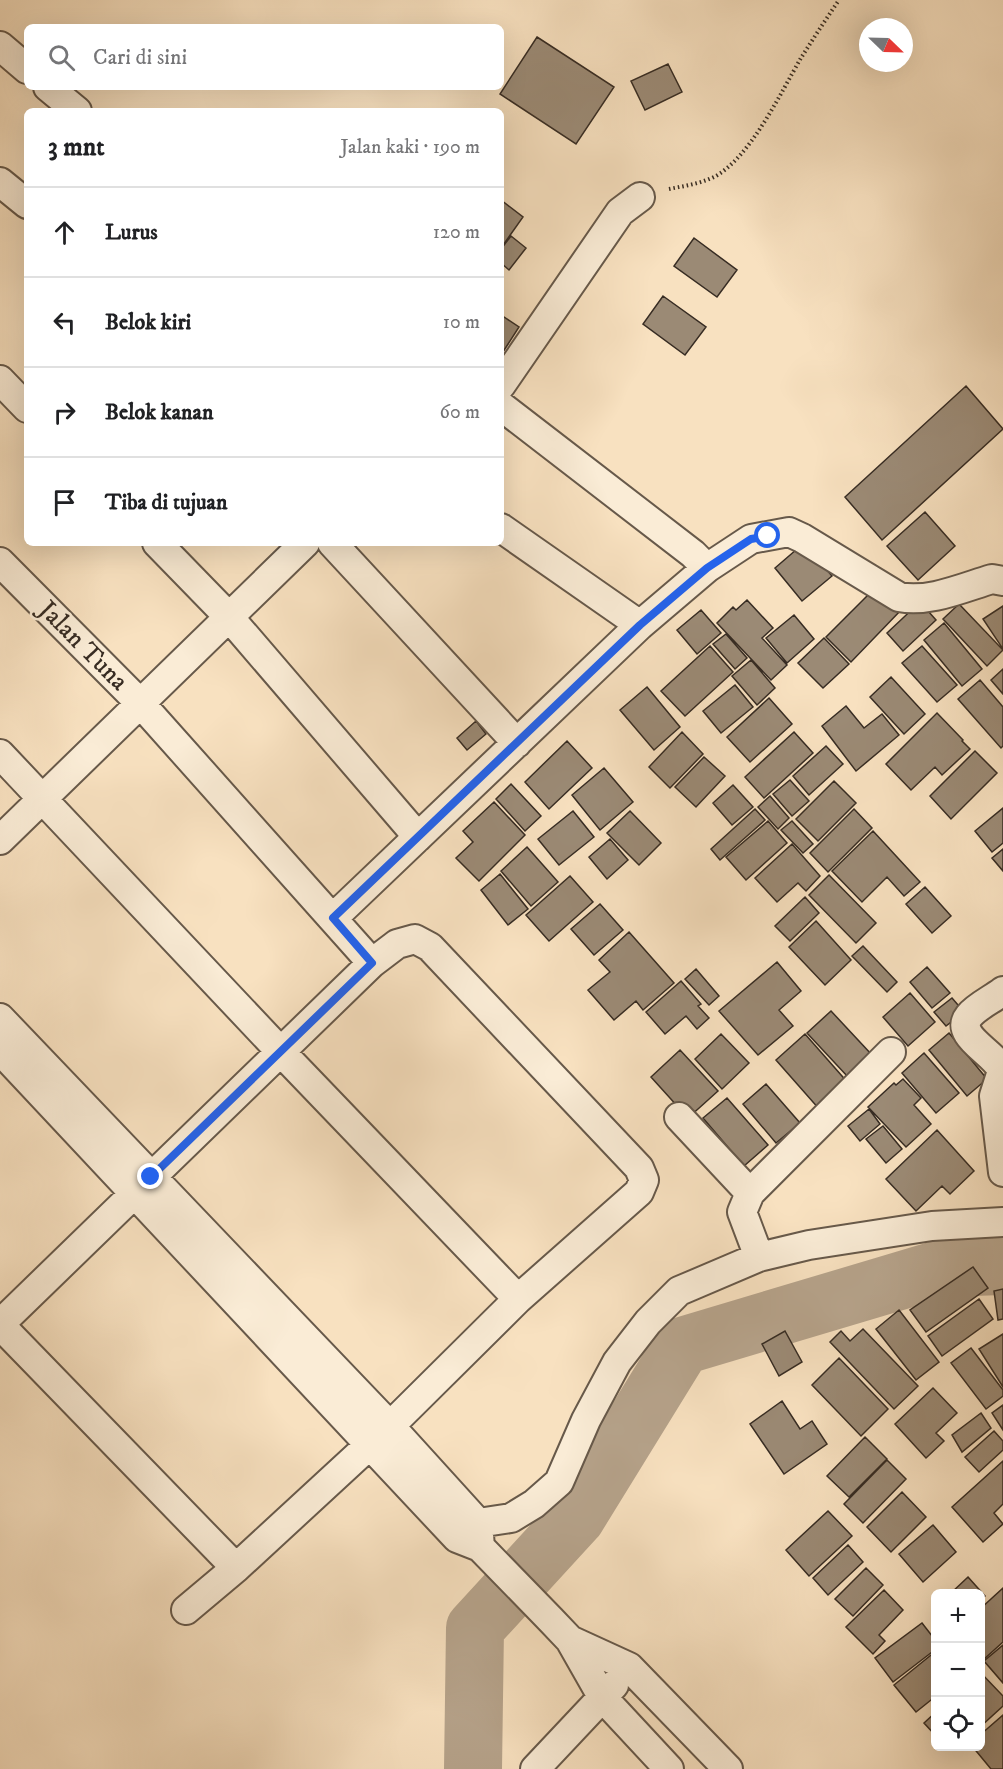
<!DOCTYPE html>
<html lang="id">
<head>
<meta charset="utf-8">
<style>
	:root { --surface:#fff; --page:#f2f2f2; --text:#202124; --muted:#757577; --line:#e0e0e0 }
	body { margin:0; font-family:"IM FELL DW Pica",serif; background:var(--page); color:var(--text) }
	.controls { position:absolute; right:18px; bottom:18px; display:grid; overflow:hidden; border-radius:9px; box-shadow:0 6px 24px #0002 }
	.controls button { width:54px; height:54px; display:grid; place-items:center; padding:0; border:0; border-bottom:2px solid var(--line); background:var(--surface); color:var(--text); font:30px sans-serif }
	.compass { position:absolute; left:859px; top:18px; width:54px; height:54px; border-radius:50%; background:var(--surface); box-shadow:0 6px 24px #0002; rotate:113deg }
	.stop { position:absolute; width:18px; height:18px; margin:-14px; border:4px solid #2563eb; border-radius:50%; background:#fff }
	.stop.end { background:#2563eb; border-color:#fff; box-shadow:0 2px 6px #0008 }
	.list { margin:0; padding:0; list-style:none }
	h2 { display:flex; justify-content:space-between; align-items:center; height:78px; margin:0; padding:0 24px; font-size:26px }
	h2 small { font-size:20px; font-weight:400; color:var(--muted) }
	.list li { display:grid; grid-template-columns:39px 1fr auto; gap:18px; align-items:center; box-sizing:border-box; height:90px; padding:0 24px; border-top:2px solid var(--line) }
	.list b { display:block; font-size:22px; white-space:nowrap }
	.list em { font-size:20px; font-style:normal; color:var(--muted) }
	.icon { flex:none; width:33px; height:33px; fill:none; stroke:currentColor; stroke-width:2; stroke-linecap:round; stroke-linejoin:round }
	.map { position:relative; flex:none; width:1003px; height:1769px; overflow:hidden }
	.search { position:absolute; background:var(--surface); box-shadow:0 6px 24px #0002; left:24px; top:24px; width:480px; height:66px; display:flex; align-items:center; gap:15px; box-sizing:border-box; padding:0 21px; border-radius:9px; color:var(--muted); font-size:22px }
	.panel { position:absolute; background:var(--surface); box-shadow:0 6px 24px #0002; left:24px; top:108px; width:480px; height:438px; border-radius:9px }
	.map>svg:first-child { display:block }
</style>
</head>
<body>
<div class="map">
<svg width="1003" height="1769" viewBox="0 0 1003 1769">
	<rect width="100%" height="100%" fill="#f8e1c0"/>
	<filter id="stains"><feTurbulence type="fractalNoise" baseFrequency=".00333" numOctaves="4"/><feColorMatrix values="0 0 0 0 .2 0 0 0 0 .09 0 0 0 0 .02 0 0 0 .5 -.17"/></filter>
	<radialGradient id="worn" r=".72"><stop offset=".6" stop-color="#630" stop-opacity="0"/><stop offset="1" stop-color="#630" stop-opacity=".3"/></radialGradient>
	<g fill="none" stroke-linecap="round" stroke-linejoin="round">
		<!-- river -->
		<path stroke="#b6a38b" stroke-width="58" d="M473,1769L475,1628L576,1518L682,1346L943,1268L1003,1266"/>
	</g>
	<!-- building -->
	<path fill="#9b8a75" stroke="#372c23" stroke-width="1.5" d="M537,37L614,87L576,144L500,94Z
		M668,64L682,92L645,110L631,81Z
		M501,200L523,217L501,248Z
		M511,236L526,248L509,270L501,263V249Z
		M694,238L737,270L717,297L674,266Z
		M663,296L706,327L685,355L643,324Z
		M501,315L519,327L501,355Z
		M966,386L1003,429L882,540L845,497Z
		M925,512L955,546L918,580L887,546Z
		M804,543L832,576L802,601L775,568Z
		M878,585L902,609L851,662L826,637Z
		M747,600L773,628L762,638L787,665L771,680L717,623L733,607L736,610Z
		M920,602L936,620L903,651L887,633Z
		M959,604L1003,650L987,666L943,619Z
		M1003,606V649L983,619Z
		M701,610L721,633L697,654L677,630Z
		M794,615L814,639L787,663L766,638Z
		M944,623L982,669L962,686L924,640Z
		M726,634L747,658L735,669L713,644Z
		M824,638L849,664L823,688L798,663Z
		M710,646L733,672L685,716L661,691Z
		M922,646L957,685L937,702L902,663Z
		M751,660L775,688L757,705L732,676Z
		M1003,669V694L991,680Z
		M891,677L925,714L904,734L870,697Z
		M980,680L1003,707V746L1001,748L958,699Z
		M735,685L753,707L721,733L703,711Z
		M647,687L680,727L654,750L620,710Z
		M769,698L792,724L750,762L727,737Z
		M846,706L864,728L882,714L899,735L856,771L822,726Z
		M937,713L963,740L962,741L970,749L942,775L935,767L911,790L886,764Z
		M476,721L486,734L467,750L457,738Z
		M682,732L703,754L670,788L649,767Z
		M794,732L813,753L764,798L745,777Z
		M567,741L592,768L549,809L525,782Z
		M826,746L843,764L809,795L793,776Z
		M975,751L997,773L951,819L930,796Z
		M704,757L725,776L696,807L675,787Z
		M604,768L633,802L600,830L572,795Z
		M790,780L809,801L792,816L773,794Z
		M834,781L856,803L818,841L796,819Z
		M511,784L541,816L525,831L496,799Z
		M733,785L753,807L732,825L713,803Z
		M770,796L789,818L778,829L758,807Z
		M494,802L525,835L479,881L456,858L473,842L463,831Z
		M1003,808V843L992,852L975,831Z
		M755,809L765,820L720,860L711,849Z
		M854,809L872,828L828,872L810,853Z
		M573,811L594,837L559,865L538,839Z
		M630,811L661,843L639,865L607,833Z
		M768,821L787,843L746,880L726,857Z
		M792,821L813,844L803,853L781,830Z
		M873,831L920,882L904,896L887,877L862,902L832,871Z
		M610,839L628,860L607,879L589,857Z
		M792,844L820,876L806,891L798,883L777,902L755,878Z
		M527,847L558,882L531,906L501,871Z
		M1003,849V871L992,858Z
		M500,874L528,909L508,925L481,890Z
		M829,875L876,923L856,943L809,895Z
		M570,876L593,902L549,941L526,915Z
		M925,887L951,916L932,933L906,904Z
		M805,897L819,913L790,941L775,926Z
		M600,904L623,930L594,955L571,929Z
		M816,921L851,960L825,985L789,947Z
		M629,932L674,983L643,1010L636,1001L614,1020L588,990L610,972L599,960Z
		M863,946L897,982L887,992L852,956Z
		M777,962L801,991L779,1010L793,1026L758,1055L719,1011Z
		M927,967L950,993L932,1008L910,982Z
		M696,969L719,996L709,1005L685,979Z
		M681,981L701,1004L698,1006L709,1018L697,1029L686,1016L665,1034L646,1012Z
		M910,993L935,1022L908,1046L883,1017Z
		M952,998L964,1012L946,1026L934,1012Z
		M831,1011L872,1055L848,1077L807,1033Z
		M949,1033L987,1079L967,1096L929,1050Z
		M721,1034L749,1063L722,1089L695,1059Z
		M805,1034L849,1084L820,1110L776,1060Z
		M680,1050L718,1091L688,1118L651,1077Z
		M924,1053L959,1093L936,1113L902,1073Z
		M903,1079L921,1098L914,1105L931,1124L906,1147L868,1107L894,1083L896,1085Z
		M766,1084L800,1123L776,1143L743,1104Z
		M727,1098L768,1145L744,1166L703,1118Z
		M869,1109L880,1124L860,1141L848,1126Z
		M883,1126L902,1149L886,1163L866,1139Z
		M937,1130L974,1171L950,1194L942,1186L916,1211L886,1179Z
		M973,1267L988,1288L926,1332L910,1310Z
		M1003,1289V1319L998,1320L994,1291Z
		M979,1299L993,1319L942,1356L928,1336Z
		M899,1310L939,1362L916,1380L876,1329Z
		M863,1329L918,1386L894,1409L830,1342L841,1331L850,1341Z
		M785,1331L802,1362L779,1376L762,1344Z
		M1003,1334V1387L979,1349Z
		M971,1348L1003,1390V1396L986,1409L951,1363Z
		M839,1358L888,1409L861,1436L812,1385Z
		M933,1388L957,1413L936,1433L944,1441L926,1458L895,1424Z
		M782,1401L800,1429L812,1421L827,1444L784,1474L750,1424Z
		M1003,1405V1430L992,1413Z
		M981,1413L991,1428L962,1452L952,1435Z
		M994,1431L1003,1441V1450L979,1472L965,1457Z
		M865,1437L887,1459L849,1497L827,1476Z
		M887,1460L906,1479L863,1523L844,1504Z
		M1003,1461V1504L994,1513L1003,1524L983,1542L952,1507Z
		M902,1492L926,1517L891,1552L867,1527Z
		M828,1511L852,1536L809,1576L786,1550Z
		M933,1525L956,1552L923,1582L899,1554Z
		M848,1545L863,1562L828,1595L813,1578Z
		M866,1568L883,1585L853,1616L835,1599Z
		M968,1577L985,1596L980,1601V1594H950Z
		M1003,1588V1642L983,1660L980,1657V1609Z
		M884,1590L903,1610L879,1635L885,1641L873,1654L846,1627Z
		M922,1623L936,1641V1649L893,1682L875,1658Z
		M1003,1645V1683L984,1661Z
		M936,1651V1696L916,1712L894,1685Z
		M980,1672L1003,1696V1706L980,1727Z
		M936,1712V1736L924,1723Z
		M1003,1715V1769H991L972,1746H980V1735Z"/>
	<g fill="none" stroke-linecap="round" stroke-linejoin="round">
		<defs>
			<path id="street" d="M0,46L27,69
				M48,87L77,111
				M0,182L27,204
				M0,380L27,408
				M501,385L620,212L640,197
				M501,406L693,554L707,568
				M501,528L640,625
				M157,543L229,617L418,837
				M332,543L517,743
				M0,562L141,704L372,963
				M0,754L281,1052L518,1299
				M0,840L305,543
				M333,918L640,625L707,568L751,539L789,532L802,538L899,597C929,603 962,588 992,579L1003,581
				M1003,991C993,999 977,1006 969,1016C953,1036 996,1053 1002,1071L994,1096L1003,1172
				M0,1018L390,1426L478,1523L480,1547
				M0,1050L457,1538L480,1547L551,1620L570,1640L603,1698L669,1769
				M679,1117L750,1193
				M759,1257L742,1212L750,1193L891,1052
				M0,1324L372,963L397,944L415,939L430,947L639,1168L644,1180L639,1192L518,1299L390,1426L236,1568L186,1610
				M0,1325L236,1568
				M464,1534L478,1523L511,1518L534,1504L559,1482L586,1420L617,1362L648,1322L679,1291L759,1257L809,1245L932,1226L1003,1222
				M570,1640L629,1667L728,1769
				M535,1769L614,1685"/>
		</defs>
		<!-- street casing -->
		<use href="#street" stroke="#67594a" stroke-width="32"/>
		<!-- path -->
		<path stroke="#372c23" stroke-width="4" stroke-dasharray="1.5 3" stroke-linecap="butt" d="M669,189C684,186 699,184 714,177C750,158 780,94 801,58C813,39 826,19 839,0"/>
		<!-- street -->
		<use href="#street" stroke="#faecd6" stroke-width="28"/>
	</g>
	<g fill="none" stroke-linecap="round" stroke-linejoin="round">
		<!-- route -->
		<path stroke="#2563eb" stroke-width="8" d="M151,1177L372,963L333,918L640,625L707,568L751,539L768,536"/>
	</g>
	<g text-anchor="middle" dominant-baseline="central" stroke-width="5" stroke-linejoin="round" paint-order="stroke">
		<!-- street labels -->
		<g font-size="26" fill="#372c23" stroke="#faecd6">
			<text transform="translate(83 646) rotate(45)">Jalan Tuna</text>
		</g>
	</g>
	<rect width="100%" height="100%" filter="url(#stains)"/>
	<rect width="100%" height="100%" fill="url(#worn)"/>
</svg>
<div class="controls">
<button>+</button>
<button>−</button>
<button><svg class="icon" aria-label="locate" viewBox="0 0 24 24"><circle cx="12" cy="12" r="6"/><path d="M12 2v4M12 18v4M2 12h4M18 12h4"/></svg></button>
</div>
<svg class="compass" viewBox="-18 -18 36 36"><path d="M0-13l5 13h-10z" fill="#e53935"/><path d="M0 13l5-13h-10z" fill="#757577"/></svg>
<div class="stop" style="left:768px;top:536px"></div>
<div class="stop end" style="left:151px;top:1177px"></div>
<div class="search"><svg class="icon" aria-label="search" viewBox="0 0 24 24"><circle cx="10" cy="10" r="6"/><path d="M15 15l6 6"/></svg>Cari di sini</div>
<section class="panel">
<h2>3 mnt<small>Jalan kaki · 190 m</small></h2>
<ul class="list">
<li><svg class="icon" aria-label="ahead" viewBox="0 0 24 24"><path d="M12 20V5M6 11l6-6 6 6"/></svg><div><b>Lurus</b></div><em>120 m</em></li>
<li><svg class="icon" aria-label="left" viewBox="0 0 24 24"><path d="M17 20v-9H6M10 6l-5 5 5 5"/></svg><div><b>Belok kiri</b></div><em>10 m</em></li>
<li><svg class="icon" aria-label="right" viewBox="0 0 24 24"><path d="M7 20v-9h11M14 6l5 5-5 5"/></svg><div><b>Belok kanan</b></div><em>60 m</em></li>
<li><svg class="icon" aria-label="arrive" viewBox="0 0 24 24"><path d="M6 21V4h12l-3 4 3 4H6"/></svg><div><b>Tiba di tujuan</b></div></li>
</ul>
</section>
</div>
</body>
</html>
